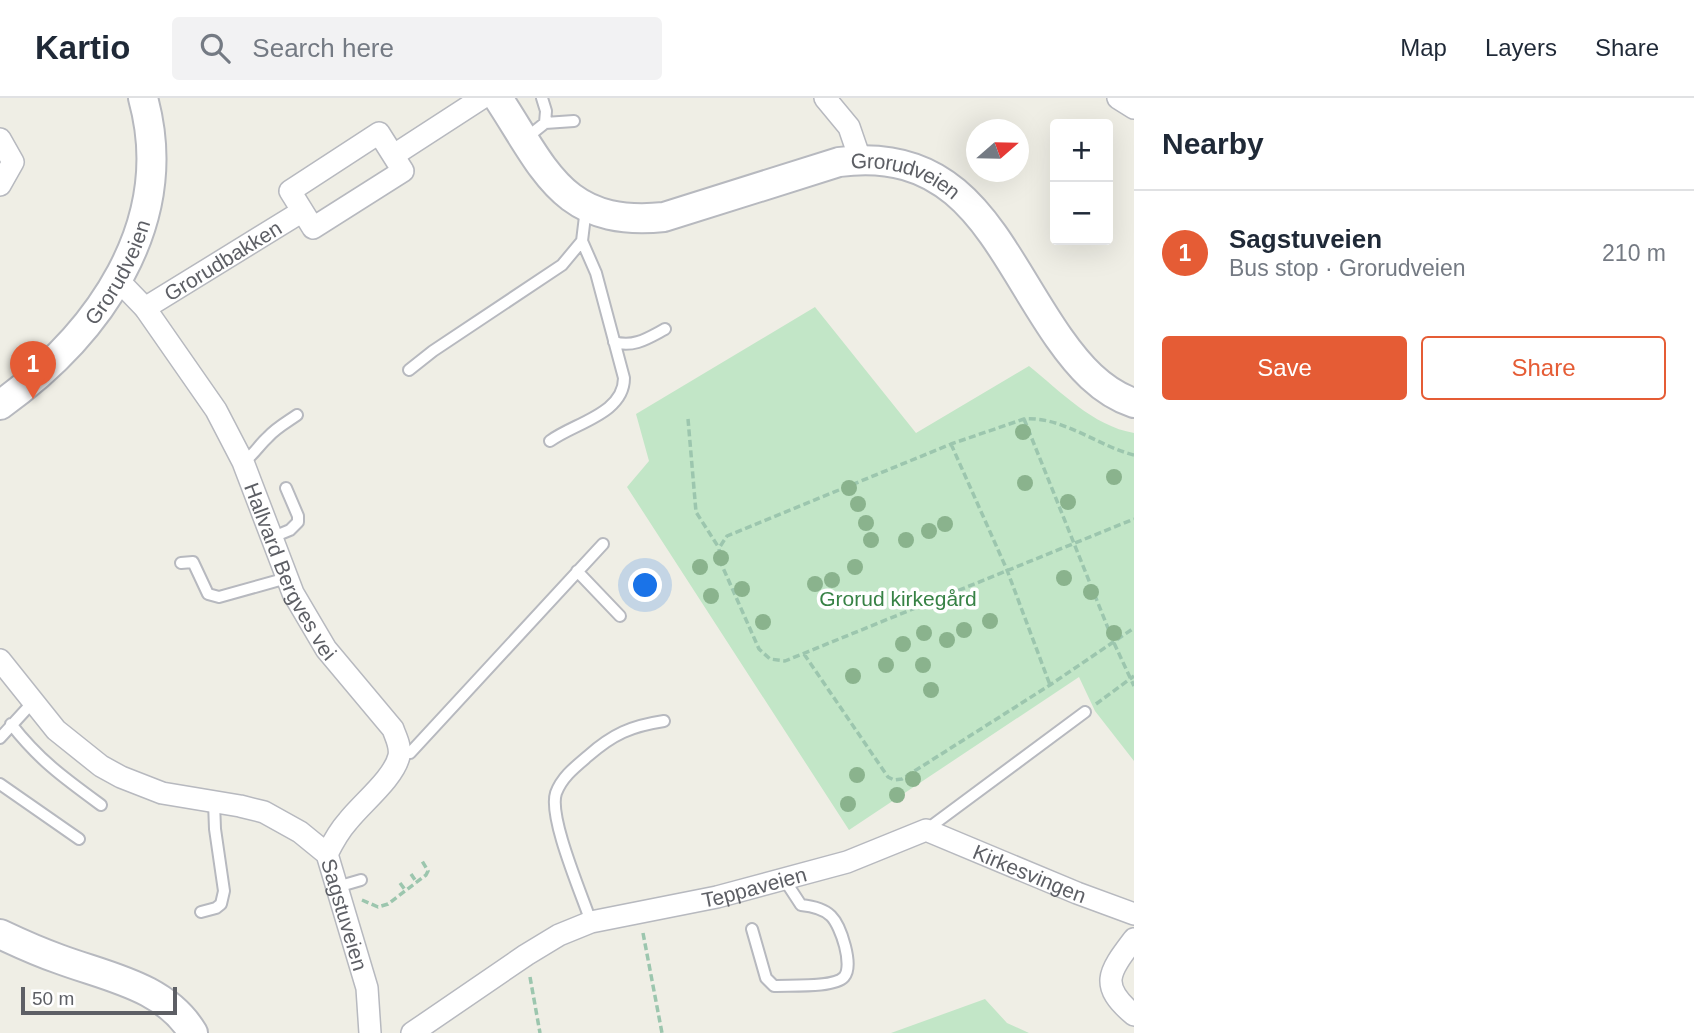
<!DOCTYPE html>
<html lang="en">
<head>
<meta charset="utf-8">
<style>
	:root { --surface:#fff; --page:#f2f2f3; --text:#1f2937; --muted:#747a83; --line:#e0e1e3; --accent:#e55c35 }
	body { margin:0; font-family:Arial,sans-serif; background:var(--page); color:var(--text) }
	.controls { position:absolute; right:21px; top:21px; display:grid; overflow:hidden; border-radius:7px; box-shadow:0 7px 28px #0002 }
	.controls button { width:63px; height:63px; display:grid; place-items:center; padding:0; border:0; border-bottom:2px solid var(--line); background:var(--surface); color:var(--text); font:35px sans-serif }
	.compass { position:absolute; left:966px; top:21px; width:63px; height:63px; border-radius:50%; background:var(--surface); box-shadow:0 7px 28px #0002; rotate:70deg }
	.scale { position:absolute; left:21px; bottom:18px; width:156px; box-sizing:border-box; padding-left:7px; border:4px solid #5d5f65; border-top:0; font-size:19px; line-height:24px; white-space:nowrap; color:#5d5f65; -webkit-text-stroke:5px #fff; paint-order:stroke }
	.you { position:absolute; left:646px; top:488px; width:24px; height:24px; margin:-18px; border:5px solid #fff; border-radius:50%; background:#1a73e8; box-shadow:0 0 0 10px #1a73e833 }
	.badge { display:grid; place-items:center; width:46px; height:46px; border-radius:50%; background:var(--accent); color:#fff; font-size:23px; font-weight:700 }
	.pin { position:absolute; translate:-50% -58px; filter:drop-shadow(0 2px 4px #0008) }
	.pin::after { content:''; position:absolute; top:37px; width:24px; height:21px; background:inherit; clip-path:polygon(0 0,100% 0,50% 100%) }
	.list { margin:0; padding:0; list-style:none }
	h2 { display:flex; justify-content:space-between; align-items:center; height:91px; margin:0; padding:0 28px; font-size:30px }
	h2 small { font-size:23px; font-weight:400; color:var(--muted) }
	.list li { display:grid; grid-template-columns:46px 1fr auto; gap:21px; align-items:center; box-sizing:border-box; height:126px; padding:0 28px; border-top:2px solid var(--line) }
	.list b { display:block; font-size:26px; white-space:nowrap }
	.list p { margin:0; font-size:23px; white-space:nowrap; color:var(--muted) }
	.list em { font-size:23px; font-style:normal; color:var(--muted) }
	.actions { display:flex; gap:14px; padding:21px 28px }
	.actions a { flex:1; padding:16px 0; border:2px solid var(--accent); border-radius:7px; text-align:center; font-size:24px; color:var(--accent) }
	.actions .main { background:var(--accent); color:#fff }
	.icon { flex:none; width:38px; height:38px; fill:none; stroke:currentColor; stroke-width:2; stroke-linecap:round; stroke-linejoin:round }
	.map { position:relative; flex:none; width:1134px; height:935px; overflow:hidden }
	header { display:flex; align-items:center; gap:42px; box-sizing:border-box; height:98px; padding:0 35px; background:var(--surface); border-bottom:2px solid var(--line) }
	header strong { font-size:33px }
	nav { display:flex; gap:38px; margin-inline-start:auto; font-size:24px }
	.search { width:490px; height:63px; background:var(--page); display:flex; align-items:center; gap:18px; box-sizing:border-box; padding:0 24px; border-radius:7px; color:var(--muted); font-size:26px }
	main { display:flex }
	aside { flex:1; background:var(--surface) }
	.map>svg:first-child { display:block }
</style>
</head>
<body>
<header>
<strong>Kartio</strong>
<div class="search"><svg class="icon" aria-label="search" viewBox="0 0 24 24"><circle cx="10" cy="10" r="6"/><path d="M15 15l6 6"/></svg>Search here</div>
<nav><a>Map</a><a>Layers</a><a>Share</a></nav>
</header>
<main>
<div class="map">
<svg width="1134" height="935" viewBox="0 0 1134 935">
	<rect width="100%" height="100%" fill="#efeee5"/>
	<!-- green -->
	<path fill="#c2e6c7" d="M815,209L916,335L1029,268C1060,293 1093,328 1134,335V663L1095,613L1079,579L849,732L627,389L649,363L636,316Z
		M985,901L1007,925L1029,935H891Z"/>
	<g fill="none" stroke-linecap="round" stroke-linejoin="round">
		<defs>
			<path id="service" d="M545,25L574,23
				M525,41L545,25L546,13L542,0
				M614,244C634,250 648,240 665,231
				M409,272L433,253L562,167L582,143
				M550,343C574,325 624,316 624,280L596,175L582,143L586,110
				M243,364C254,357 258,348 268,339C276,330 287,324 297,317
				M273,439L290,432L298,424V418L286,390
				M181,465L193,464L208,496L219,499L287,480
				M577,473L620,518
				M11,626C39,662 64,680 101,707
				M0,640L32,605
				M400,654L410,655L603,446
				M0,686L79,741
				M926,732L1085,614
				M337,789L361,782
				M201,814L216,810L221,806L224,793L215,731L214,704
				M591,824C582,797 548,719 556,695C562,679 575,669 588,658C613,636 631,628 664,623
				M752,831L766,880L774,888C790,887 834,890 844,879C854,868 841,828 831,818C824,811 811,808 801,807L784,781"/>
			<g id="minor">
				<path d="M825,0L849,29L860,61"/>
				<path d="M1118,0L1134,10"/>
				<path d="M379,35L403,73L313,130L290,93Z"/>
				<path d="M0,41L13,64L0,87"/>
				<path d="M394,57L482,0"/>
				<path id="s1" d="M118,182L145,210L216,312L243,364L293,495L326,551L393,631C396,640 401,648 399,658C394,680 362,705 348,723C339,733 333,744 327,756"/>
				<path id="s2" d="M145,210L301,114"/>
				<path id="s3" d="M0,562L56,632L101,668L121,679L162,695L240,708L264,714L300,734L327,756L367,890L370,935"/>
				<path d="M1134,841C1109,874 1098,887 1134,917"/>
				<path id="s4" d="M412,935L526,857L559,837L591,824L717,799L847,764L926,732L1077,795L1134,816"/>
			</g>
			<g id="tertiary">
				<path id="s5" d="M498,0C546,73 563,129 664,119L839,64C968,47 998,153 1059,240C1078,267 1101,294 1134,305"/>
				<path id="s6" d="M0,307C98,237 178,126 143,0"/>
				<path d="M0,836C19,845 39,854 59,861C107,879 165,888 193,935"/>
			</g>
		</defs>
		<!-- service casing -->
		<use href="#service" stroke="#b7b9bf" stroke-width="14"/>
		<!-- minor casing -->
		<use href="#minor" stroke="#b7b9bf" stroke-width="24"/>
		<!-- tertiary casing -->
		<use href="#tertiary" stroke="#b7b9bf" stroke-width="32"/>
		<!-- path -->
		<path stroke="#9cc6ae" stroke-width="3.5" stroke-dasharray="7 3.5" stroke-linecap="butt" d="M688,321L696,414L719,450
			M1024,321L1114,545L1134,588
			M951,346L1007,472L1050,587
			M1134,357C1098,348 1062,318 1024,321L951,346L727,438L719,450L720,463L759,551L770,561L785,563L1134,421
			M804,556L888,679L894,682L902,681L1050,587L1134,530
			M1096,606L1134,578
			M411,776L417,785
			M400,785L406,793
			M362,802L378,809L388,806L426,777L428,773L422,763
			M643,835L662,935
			M530,879L540,935"/>
		<!-- service -->
		<use href="#service" stroke="#fff" stroke-width="10"/>
		<!-- minor -->
		<use href="#minor" stroke="#fff" stroke-width="21"/>
		<!-- tertiary -->
		<use href="#tertiary" stroke="#fff" stroke-width="28"/>
	</g>
	<!-- trees -->
	<g fill="#8ab38d">
		<circle cx="1023" cy="334" r="8"/>
		<circle cx="1114" cy="379" r="8"/>
		<circle cx="1025" cy="385" r="8"/>
		<circle cx="849" cy="390" r="8"/>
		<circle cx="1068" cy="404" r="8"/>
		<circle cx="858" cy="406" r="8"/>
		<circle cx="866" cy="425" r="8"/>
		<circle cx="945" cy="426" r="8"/>
		<circle cx="929" cy="433" r="8"/>
		<circle cx="871" cy="442" r="8"/>
		<circle cx="906" cy="442" r="8"/>
		<circle cx="721" cy="460" r="8"/>
		<circle cx="700" cy="469" r="8"/>
		<circle cx="855" cy="469" r="8"/>
		<circle cx="1064" cy="480" r="8"/>
		<circle cx="832" cy="482" r="8"/>
		<circle cx="815" cy="486" r="8"/>
		<circle cx="742" cy="491" r="8"/>
		<circle cx="1091" cy="494" r="8"/>
		<circle cx="711" cy="498" r="8"/>
		<circle cx="990" cy="523" r="8"/>
		<circle cx="763" cy="524" r="8"/>
		<circle cx="964" cy="532" r="8"/>
		<circle cx="924" cy="535" r="8"/>
		<circle cx="1114" cy="535" r="8"/>
		<circle cx="947" cy="542" r="8"/>
		<circle cx="903" cy="546" r="8"/>
		<circle cx="886" cy="567" r="8"/>
		<circle cx="923" cy="567" r="8"/>
		<circle cx="853" cy="578" r="8"/>
		<circle cx="931" cy="592" r="8"/>
		<circle cx="857" cy="677" r="8"/>
		<circle cx="913" cy="681" r="8"/>
		<circle cx="897" cy="697" r="8"/>
		<circle cx="848" cy="706" r="8"/>
	</g>
	<g text-anchor="middle" dominant-baseline="central" stroke-width="7" stroke-linejoin="round" paint-order="stroke">
		<!-- street labels -->
		<g font-size="21" fill="#5d5f65" stroke="#fff">
			<text stroke="none"><textPath href="#s5" startOffset="474">Grorudveien</textPath></text>
			<text stroke="none"><textPath href="#s2" startOffset="91">Grorudbakken</textPath></text>
			<text stroke="none"><textPath href="#s6" startOffset="180">Grorudveien</textPath></text>
			<text stroke="none"><textPath href="#s1" startOffset="341">Hallvard Bergves vei</textPath></text>
			<text stroke="none"><textPath href="#s4" startOffset="672">Kirkesvingen</textPath></text>
			<text stroke="none"><textPath href="#s4" startOffset="378">Teppaveien</textPath></text>
			<text stroke="none"><textPath href="#s3" startOffset="457">Sagstuveien</textPath></text>
		</g>
		<!-- park labels -->
		<g font-size="21" fill="#378245" stroke="#fff">
			<text x="898" y="500">Grorud kirkegård</text>
		</g>
	</g>
</svg>
<div class="controls">
<button>+</button>
<button>−</button>
</div>
<svg class="compass" viewBox="-18 -18 36 36"><path d="M0-13l5 13h-10z" fill="#e53935"/><path d="M0 13l5-13h-10z" fill="#747a83"/></svg>
<div class="scale">50 m</div>
<div class="you"></div>
<div class="pin badge" style="left:33px;top:301px">1</div>
</div>
<aside>
<h2>Nearby<small></small></h2>
<ul class="list">
<li><span class="badge">1</span><div><b>Sagstuveien</b><p>Bus stop · Grorudveien</p></div><em>210 m</em></li>
</ul>
<div class="actions"><a class="main">Save</a><a>Share</a></div>
</aside>
</main>
</body>
</html>
